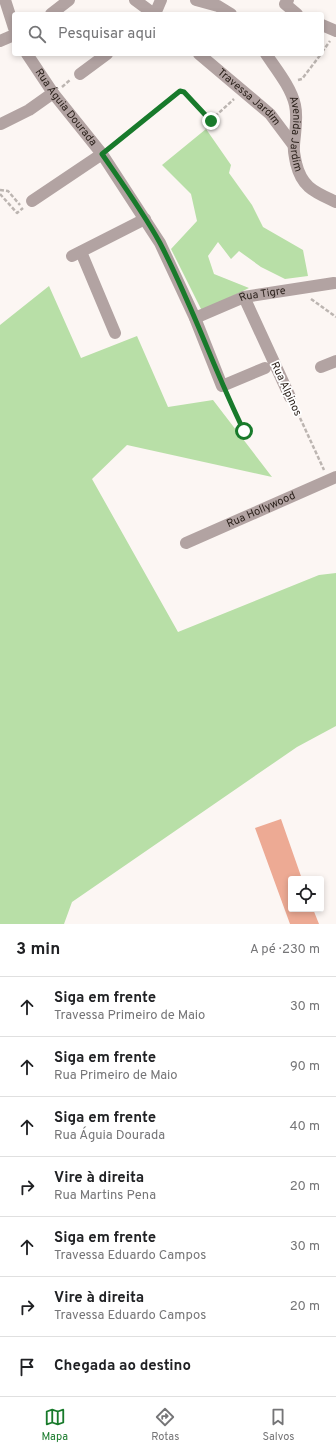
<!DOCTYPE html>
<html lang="pt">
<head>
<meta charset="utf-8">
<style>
	:root { --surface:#fff; --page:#f2f2f2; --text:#202124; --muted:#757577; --line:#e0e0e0; --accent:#187a2b }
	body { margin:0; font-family:Overpass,sans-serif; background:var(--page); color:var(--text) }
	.controls { position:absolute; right:12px; bottom:12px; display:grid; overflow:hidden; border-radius:4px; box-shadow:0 2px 6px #0003 }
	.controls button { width:36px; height:36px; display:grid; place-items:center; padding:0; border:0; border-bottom:1px solid var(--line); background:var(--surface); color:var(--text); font:20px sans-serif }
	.stop { position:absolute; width:12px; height:12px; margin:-9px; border:3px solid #187a2b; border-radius:50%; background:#fff }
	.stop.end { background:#187a2b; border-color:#fff; box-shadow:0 1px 4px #0008 }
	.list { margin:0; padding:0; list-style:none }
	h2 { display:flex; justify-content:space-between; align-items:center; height:52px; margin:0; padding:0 16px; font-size:17px }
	h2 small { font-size:13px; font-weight:400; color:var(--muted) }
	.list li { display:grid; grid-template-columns:26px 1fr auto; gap:12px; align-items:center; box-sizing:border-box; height:60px; padding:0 16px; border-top:1px solid var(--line) }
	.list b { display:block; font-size:15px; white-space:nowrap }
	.list p { margin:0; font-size:13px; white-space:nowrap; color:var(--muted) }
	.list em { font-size:13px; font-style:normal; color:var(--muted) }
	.icon { flex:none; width:22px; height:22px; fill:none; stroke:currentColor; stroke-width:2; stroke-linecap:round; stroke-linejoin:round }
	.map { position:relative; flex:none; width:336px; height:924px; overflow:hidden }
	.search { position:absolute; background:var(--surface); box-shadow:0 2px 6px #0003; left:12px; right:12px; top:12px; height:44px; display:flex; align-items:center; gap:10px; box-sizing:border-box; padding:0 14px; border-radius:4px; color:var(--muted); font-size:15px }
	.sheet { height:472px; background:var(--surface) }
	nav { display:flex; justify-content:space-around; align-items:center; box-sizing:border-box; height:56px; border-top:1px solid var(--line); background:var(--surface); font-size:11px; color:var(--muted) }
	nav a { display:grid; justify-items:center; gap:2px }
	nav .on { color:var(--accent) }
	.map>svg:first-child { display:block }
</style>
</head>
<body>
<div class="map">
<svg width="336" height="924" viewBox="0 0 336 924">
	<rect width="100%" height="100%" fill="#fcf6f3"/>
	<!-- green -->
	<path fill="#b8dfa7" d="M206,129L231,165L229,173L252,205L263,227L303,250L308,276L285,279L261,267L239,251L231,259L218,242L208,256L214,274L249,288L202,311L171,249L197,221L191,194L162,165Z
		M49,286L81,358L137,336L168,407L213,400L272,477L127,445L92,479L178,632L319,575L336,573V726L297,747L72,902L64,924H0V325Z"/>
	<!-- building -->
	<path fill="#edaa94" d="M281,819L302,879H291V909H313L319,924H290L255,828Z"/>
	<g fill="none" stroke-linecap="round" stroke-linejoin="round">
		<!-- path -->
		<path stroke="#bcb5b1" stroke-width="2.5" stroke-dasharray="4 2" stroke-linecap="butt" d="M322,52L330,41
			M298,80L302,79L321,54
			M62,87L70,80
			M111,146L180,91L184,92L210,121L234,99
			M0,190L8,191L20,205
			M0,194L17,213L23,208
			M311,299L336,317
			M227,396L244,431
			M295,407L324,470"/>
		<!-- minor -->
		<g stroke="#b2a3a2" stroke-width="12">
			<path d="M5,0L14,28"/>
			<path d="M135,0L154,14"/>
			<path d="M196,0L218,6L231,14"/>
			<path d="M288,0L285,4L297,14"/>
			<path d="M51,14L69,0"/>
			<path d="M155,14L161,0"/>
			<path d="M322,25L336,31"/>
			<path d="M0,41L14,35"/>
			<path id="s1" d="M27,54L53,93L102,154L160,243L195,318L222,386L265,368"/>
			<path id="s2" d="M199,54L270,114L294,146"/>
			<path id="s3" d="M266,54C276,69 291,87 295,105C298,118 295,131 294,145C293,151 295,157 296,163C302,188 315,192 336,202"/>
			<path d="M80,74L107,54"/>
			<path d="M1,124L29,110L53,93"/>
			<path d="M32,201L102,154"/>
			<path d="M81,252L115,333"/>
			<path d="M72,256L145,219"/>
			<path d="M244,297L290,397"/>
			<path id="s4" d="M195,318L244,297L334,283"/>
			<path d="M321,367L336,361"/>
			<path id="s5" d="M186,543L336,477"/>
		</g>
	</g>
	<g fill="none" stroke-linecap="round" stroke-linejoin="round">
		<!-- route -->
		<path stroke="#187a2b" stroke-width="5" d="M211,121L184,92L180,91L102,154C122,183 143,212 160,243C192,304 214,370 244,431"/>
	</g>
	<g text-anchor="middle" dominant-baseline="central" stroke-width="3.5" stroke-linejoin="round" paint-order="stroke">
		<!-- street labels -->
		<g font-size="11" fill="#2c221c" stroke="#fff">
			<text stroke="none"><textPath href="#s2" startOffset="66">Travessa Jardim</textPath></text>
			<text stroke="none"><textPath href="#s1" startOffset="66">Rua Águia Dourada</textPath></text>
			<text stroke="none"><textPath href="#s3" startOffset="88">Avenida Jardim</textPath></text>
			<text stroke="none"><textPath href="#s4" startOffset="72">Rua Tigre</textPath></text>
			<text transform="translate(286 389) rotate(65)">Rua Alpinos</text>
			<text stroke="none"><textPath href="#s5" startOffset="82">Rua Hollywood</textPath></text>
		</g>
	</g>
</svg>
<div class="controls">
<button><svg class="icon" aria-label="locate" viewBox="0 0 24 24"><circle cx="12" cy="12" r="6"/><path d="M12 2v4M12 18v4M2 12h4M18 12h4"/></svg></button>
</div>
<div class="stop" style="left:244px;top:431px"></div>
<div class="stop end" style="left:211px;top:121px"></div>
<div class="search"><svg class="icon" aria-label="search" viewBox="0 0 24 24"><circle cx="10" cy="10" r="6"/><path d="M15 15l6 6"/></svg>Pesquisar aqui</div>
</div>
<section class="sheet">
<h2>3 min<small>A pé · 230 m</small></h2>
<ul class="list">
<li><svg class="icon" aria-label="ahead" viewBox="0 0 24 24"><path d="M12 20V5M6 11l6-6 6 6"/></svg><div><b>Siga em frente</b><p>Travessa Primeiro de Maio</p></div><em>30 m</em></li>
<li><svg class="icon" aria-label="ahead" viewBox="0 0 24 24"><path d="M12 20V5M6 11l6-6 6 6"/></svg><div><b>Siga em frente</b><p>Rua Primeiro de Maio</p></div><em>90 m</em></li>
<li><svg class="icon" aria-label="ahead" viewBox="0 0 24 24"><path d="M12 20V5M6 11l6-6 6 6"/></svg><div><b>Siga em frente</b><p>Rua Águia Dourada</p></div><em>40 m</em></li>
<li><svg class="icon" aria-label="right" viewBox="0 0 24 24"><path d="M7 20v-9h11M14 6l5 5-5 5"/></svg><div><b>Vire à direita</b><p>Rua Martins Pena</p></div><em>20 m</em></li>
<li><svg class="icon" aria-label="ahead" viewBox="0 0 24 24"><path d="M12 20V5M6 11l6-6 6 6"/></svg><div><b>Siga em frente</b><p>Travessa Eduardo Campos</p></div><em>30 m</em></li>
<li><svg class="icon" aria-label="right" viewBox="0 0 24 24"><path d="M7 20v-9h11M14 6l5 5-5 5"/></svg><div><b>Vire à direita</b><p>Travessa Eduardo Campos</p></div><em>20 m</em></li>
<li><svg class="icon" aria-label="arrive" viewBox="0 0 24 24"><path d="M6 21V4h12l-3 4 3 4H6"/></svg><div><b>Chegada ao destino</b></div></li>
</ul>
</section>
<nav>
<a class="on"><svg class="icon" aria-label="map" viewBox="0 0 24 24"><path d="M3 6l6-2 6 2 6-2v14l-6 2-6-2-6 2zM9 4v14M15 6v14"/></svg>Mapa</a>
<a><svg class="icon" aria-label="directions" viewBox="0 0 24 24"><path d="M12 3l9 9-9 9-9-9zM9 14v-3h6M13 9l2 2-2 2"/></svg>Rotas</a>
<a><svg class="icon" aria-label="saved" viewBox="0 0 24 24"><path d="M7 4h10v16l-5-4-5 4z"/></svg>Salvos</a>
</nav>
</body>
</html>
